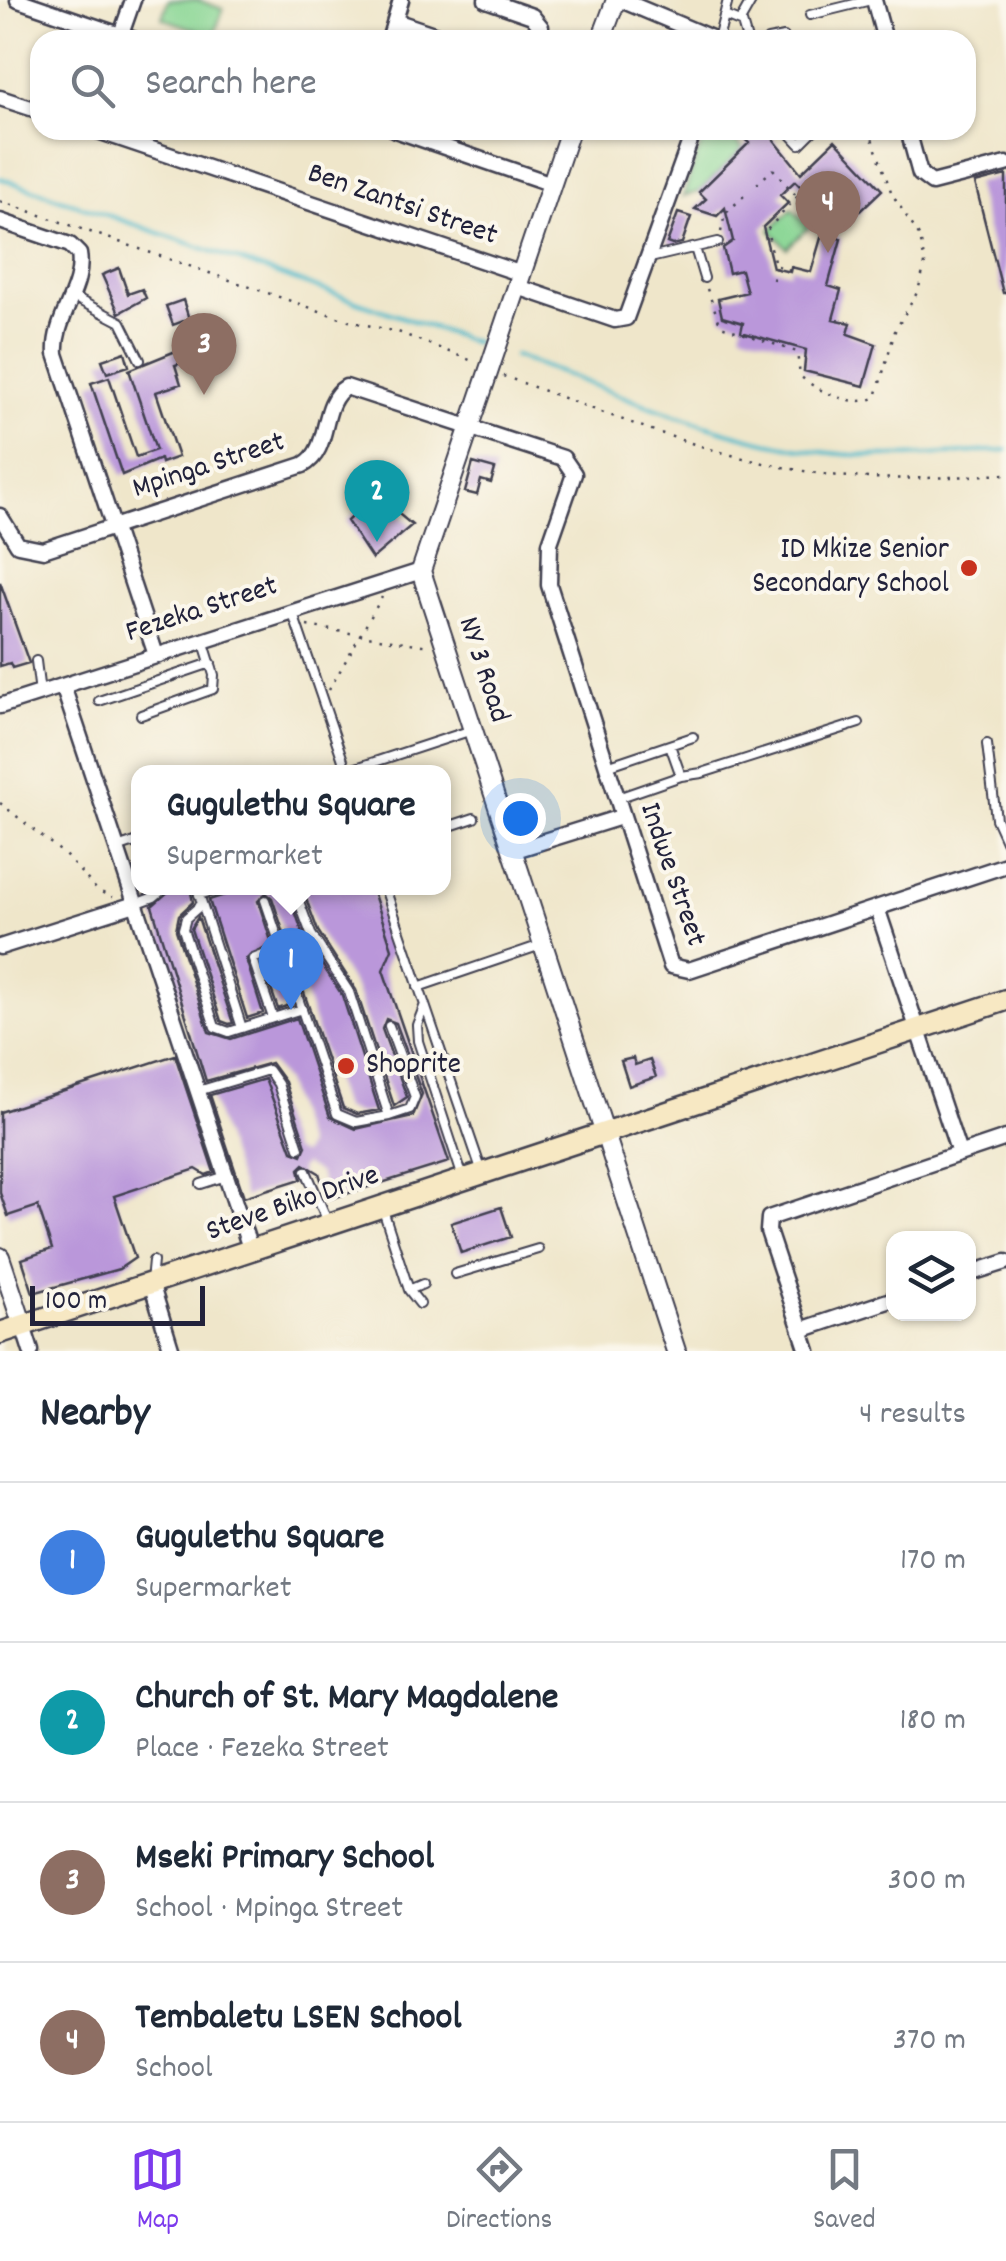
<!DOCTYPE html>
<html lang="en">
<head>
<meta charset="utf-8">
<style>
	:root { --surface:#fff; --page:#f2f2f3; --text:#1f2937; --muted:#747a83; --line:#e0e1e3; --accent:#7c3aed }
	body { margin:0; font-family:Dekko,sans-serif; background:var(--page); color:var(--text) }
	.controls { position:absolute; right:30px; bottom:30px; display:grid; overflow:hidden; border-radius:20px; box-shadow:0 2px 8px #0004 }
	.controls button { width:90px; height:90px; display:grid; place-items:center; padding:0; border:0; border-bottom:2px solid var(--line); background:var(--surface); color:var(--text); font:50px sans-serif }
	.scale { position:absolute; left:30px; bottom:25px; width:175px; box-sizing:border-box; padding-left:10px; border:5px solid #22223b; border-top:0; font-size:28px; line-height:35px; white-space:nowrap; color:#22223b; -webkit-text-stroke:8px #fbf7ec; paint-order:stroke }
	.you { position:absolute; left:520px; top:818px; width:35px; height:35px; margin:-25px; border:8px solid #fff; border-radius:50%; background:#1a73e8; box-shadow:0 0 0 15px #1a73e833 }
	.badge { display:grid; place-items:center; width:65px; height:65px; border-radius:50%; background:var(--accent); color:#fff; font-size:32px; font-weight:700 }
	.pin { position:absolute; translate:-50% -82px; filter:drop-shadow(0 2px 5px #0008) }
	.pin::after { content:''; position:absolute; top:52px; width:35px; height:30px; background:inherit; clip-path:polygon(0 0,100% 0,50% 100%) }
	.popup { position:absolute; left:131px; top:765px; width:320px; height:130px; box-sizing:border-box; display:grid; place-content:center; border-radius:20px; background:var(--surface); filter:drop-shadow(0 2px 8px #0005); font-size:32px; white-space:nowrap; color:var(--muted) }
	.popup b { font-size:38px; color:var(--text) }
	.popup::after { content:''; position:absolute; left:50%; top:100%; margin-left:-20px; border:20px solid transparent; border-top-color:var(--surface) }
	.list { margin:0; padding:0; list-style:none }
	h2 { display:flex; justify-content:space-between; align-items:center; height:130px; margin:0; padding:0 40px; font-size:42px }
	h2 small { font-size:32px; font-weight:400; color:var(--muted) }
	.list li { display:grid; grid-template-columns:65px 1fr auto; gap:30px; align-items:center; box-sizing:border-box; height:160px; padding:0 40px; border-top:2px solid var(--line) }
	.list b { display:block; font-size:38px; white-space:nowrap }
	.list p { margin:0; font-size:32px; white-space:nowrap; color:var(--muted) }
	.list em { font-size:32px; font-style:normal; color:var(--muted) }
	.icon { flex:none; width:55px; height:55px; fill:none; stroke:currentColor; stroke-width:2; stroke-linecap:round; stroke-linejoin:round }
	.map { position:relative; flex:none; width:1006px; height:1351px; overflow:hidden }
	.search { position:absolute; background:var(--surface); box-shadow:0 2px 8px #0004; left:30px; right:30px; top:30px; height:110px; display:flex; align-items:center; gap:25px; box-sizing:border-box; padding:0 35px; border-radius:30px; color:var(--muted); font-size:38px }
	.sheet { height:770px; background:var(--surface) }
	nav { display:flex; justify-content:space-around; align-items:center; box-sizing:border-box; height:140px; border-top:2px solid var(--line); background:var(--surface); font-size:28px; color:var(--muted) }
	nav a { display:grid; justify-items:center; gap:5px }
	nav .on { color:var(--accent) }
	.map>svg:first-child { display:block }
</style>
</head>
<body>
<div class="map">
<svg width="1006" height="1351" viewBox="0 0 1006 1351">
	<rect width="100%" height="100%" fill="#fbf7ec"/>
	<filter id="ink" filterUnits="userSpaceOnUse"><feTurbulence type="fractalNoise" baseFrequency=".01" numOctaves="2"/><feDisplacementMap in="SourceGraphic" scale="20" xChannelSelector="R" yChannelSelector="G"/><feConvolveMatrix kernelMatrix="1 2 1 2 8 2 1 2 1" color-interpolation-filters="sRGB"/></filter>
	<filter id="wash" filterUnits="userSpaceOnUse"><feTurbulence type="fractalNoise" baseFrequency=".0048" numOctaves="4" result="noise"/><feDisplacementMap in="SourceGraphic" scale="40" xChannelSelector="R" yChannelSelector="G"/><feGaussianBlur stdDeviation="2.25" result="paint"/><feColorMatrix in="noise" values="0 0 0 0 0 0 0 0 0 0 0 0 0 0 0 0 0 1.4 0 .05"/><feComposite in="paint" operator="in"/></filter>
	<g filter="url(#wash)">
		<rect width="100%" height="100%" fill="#efe6ca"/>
		<!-- green -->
		<path fill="#87d593" stroke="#547c67" stroke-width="2.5" d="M168,0H198L223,9L214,36L162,18Z
			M706,130H726L743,149L699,192L683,196Z
			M792,209L809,227L787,248L770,230Z"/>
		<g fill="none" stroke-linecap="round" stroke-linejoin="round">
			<!-- stream -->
			<path stroke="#50bbcc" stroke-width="4" d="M0,178L477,343
				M514,356C614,391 717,439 822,452C884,460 944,454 1006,450"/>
		</g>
		<g id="blocks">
			<!-- building -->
			<path fill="#ba97da" d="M735,130H766L801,173L835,140L882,190L841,229L831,218L847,202L823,177L807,193L795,181L780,195L788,203L763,227L773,268L790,272L791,267L811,272L823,231L841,239L828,286L841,290L833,319L851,323L848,334L876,344L864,386L804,371L806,350L741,332L743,323L722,317L718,299L747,292L741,270L729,273L723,248L733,241L725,208L717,216L695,209L706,199L699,192L749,143Z
				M1006,175V293H1003L975,183Z
				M678,213L691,217L682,243L672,245L667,243Z
				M119,268L128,294L142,289L146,298L119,313L102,275Z
				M183,300L189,319L173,325L166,306Z
				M198,342L203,356L175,365L181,384L156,392L178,457L161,463L160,459L122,475L91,383L109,377L136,457L156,450L129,370Z
				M125,352L129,366L107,373L102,360Z
				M473,463L495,469L491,483L481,480L477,495L465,492Z
				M375,494L412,525L372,559L347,521Z
				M0,582L29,663L12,668L10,663L0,666Z
				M172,888H190L193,902L179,915L176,930L209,1032L231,1039L297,1018L330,1117L356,1129L413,1116L422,1094L396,1023L386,1019L382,1029L407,1097L394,1106L356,990L318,931L302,888H372L392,949L383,970L449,1162L327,1200L319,1173L304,1164L299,1169L301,1179L244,1197L210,1095L265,1079L292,1151L302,1155L306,1146L285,1082L271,1063L206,1081L152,906Z
				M229,888H287L304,937L342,995L379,1110L357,1114L343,1108L272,898L266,893L258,901L272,944L246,959L263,1013L247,1018L209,900L225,895Z
				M198,917L233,1023L229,1024L221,1021L191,929Z
				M277,958L292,1004L278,1009L262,963Z
				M175,1055L214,1172L206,1175L196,1169L114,1196L135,1258L119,1269L33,1293L22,1259L52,1249L38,1206L8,1216L0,1193V1112Z
				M633,1058L635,1065L650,1060L656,1077L629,1086L621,1061Z
				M501,1207L511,1237L461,1253L451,1223Z"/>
		</g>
	</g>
	<g filter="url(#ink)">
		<use href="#blocks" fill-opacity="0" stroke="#413f50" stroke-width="2.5"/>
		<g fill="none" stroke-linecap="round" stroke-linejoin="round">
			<defs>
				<path id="service" d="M810,15L871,0
					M727,17L742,23L747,40
					M740,21L752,0
					M718,40L728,0
					M768,40L784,37
					M787,130L800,144L814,130
					M695,248L704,278
					M650,258L718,242
					M71,296L121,322L140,360
					M292,611L347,772
					M36,661L40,693
					M99,701L211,663
					M141,715L213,689L214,675L203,640
					M987,744L996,819L1006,841
					M607,766L693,737
					M344,772L472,730
					M681,776L702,773L859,723
					M615,799L681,776L670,745
					M444,828L474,818
					M117,848L138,841
					M197,888L242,1028
					M294,888L311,934L349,992L389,1116L410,1109L415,1097L389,1026
					M385,888L482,1172
					M199,895L222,888
					M265,900L337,1114L356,1122L389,1116
					M135,904L154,897L165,888
					M202,904L186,918L183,929L215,1027L229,1032L273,1018
					M281,948L253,959L273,1018L302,1009
					M418,987L541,945
					M424,1007L417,1025L418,1041L463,1178
					M198,1091L268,1070L278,1084L299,1148
					M306,1171L328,1222
					M201,1184L226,1176
					M383,1210L409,1290L420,1304
					M455,1274L538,1249
					M151,1282L153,1261
					M409,1290L423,1284"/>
				<path id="minor" d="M18,0L135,40
					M486,0L532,16L541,27L539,40
					M621,0L716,40
					M874,0L885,40
					M395,21L451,40
					M119,40L133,0
					M389,40L401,0
					M0,98L40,111
					M95,130L522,274
					M395,130L552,184
					M908,130L920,174L932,183L1006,164
					M0,221L70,245L79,254C85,288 53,319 56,354L156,655
					M518,287L615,320L626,318L694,130
					M0,516L18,545L43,550L303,465C332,450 319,403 346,387L563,458L574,474L550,543L549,585L671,966L689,970L1006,865
					M63,686L251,1251
					M0,706L421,571
					M512,851L621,817
					M877,908L959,1153
					M0,947L135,904
					M968,1274L1006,1262
					M151,1283L172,1351
					M23,1326L31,1351
					M801,1330L894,1299
					M808,1351L768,1231L769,1218L1006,1138"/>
				<path id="tertiary" d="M601,40L616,0
					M570,130L421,571L676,1351
					M0,1257L23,1326"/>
				<path id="secondary" d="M0,1333L1006,1000"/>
			</defs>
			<!-- service casing -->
			<use href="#service" stroke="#413f50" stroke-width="12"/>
			<!-- minor casing -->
			<use href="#minor" stroke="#413f50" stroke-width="19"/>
			<!-- tertiary casing -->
			<use href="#tertiary" stroke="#413f50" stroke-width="22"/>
			<!-- secondary casing -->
			<use href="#secondary" stroke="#413f50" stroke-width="25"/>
			<!-- path -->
			<path stroke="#413f50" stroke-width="2.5" stroke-dasharray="2.5 8" stroke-linecap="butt" d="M773,169L828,233
				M757,184L773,169
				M0,201L349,321L398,332L475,362
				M721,232L725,214L747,193
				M790,270L775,265L767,230L798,196
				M773,280L776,267
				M707,289L721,326L797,352L800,376C817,391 854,409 876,397L895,331L918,291L925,264L920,237L892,194L869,130
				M503,376C611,414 717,461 831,475C889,482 948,477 1006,474
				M307,626L428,646
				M329,690L382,597
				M0,803L64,854L98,891L113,897"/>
			<!-- service -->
			<use href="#service" stroke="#fff" stroke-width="8"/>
			<!-- minor -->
			<use href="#minor" stroke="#fff" stroke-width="14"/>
			<!-- tertiary -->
			<use href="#tertiary" stroke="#fff" stroke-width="18"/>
			<!-- secondary -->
			<use href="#secondary" stroke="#f7e8c3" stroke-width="20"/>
		</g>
	</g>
	<!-- markers -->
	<g fill="#c8321e" stroke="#fbf7ec" stroke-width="4">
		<circle cx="969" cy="568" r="10"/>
		<circle cx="346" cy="1066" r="10"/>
	</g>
	<g text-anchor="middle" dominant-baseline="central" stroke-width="8" stroke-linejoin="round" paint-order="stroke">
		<!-- street labels -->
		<g font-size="30" fill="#22223b" stroke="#fbf7ec">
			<text transform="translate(402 206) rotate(19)">Ben Zantsi Street</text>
			<text transform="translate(209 467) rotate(-18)">Mpinga Street</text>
			<text transform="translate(202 611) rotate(-18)">Fezeka Street</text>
			<text transform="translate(482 670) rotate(72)">NY 3 Road</text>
			<text transform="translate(671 875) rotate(71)">Indwe Street</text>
			<text transform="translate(293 1205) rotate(-19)">Steve Biko Drive</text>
		</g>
		<!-- poi labels -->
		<g font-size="30" fill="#22223b" stroke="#fbf7ec" text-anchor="end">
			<text x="949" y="551">ID Mkize Senior<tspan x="949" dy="34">Secondary School</tspan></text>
			<text x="366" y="1066" text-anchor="start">Shoprite</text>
		</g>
	</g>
</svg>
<div class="controls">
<button><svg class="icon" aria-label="layers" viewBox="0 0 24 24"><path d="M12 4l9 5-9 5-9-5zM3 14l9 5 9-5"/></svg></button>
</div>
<div class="scale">100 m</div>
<div class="you"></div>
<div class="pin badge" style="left:291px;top:1010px;background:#3f7fe0">1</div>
<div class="popup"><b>Gugulethu Square</b>Supermarket</div>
<div class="pin badge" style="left:377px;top:542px;background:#0f9aa8">2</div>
<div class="pin badge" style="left:204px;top:395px;background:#8d6e63">3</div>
<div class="pin badge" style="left:828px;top:253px;background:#8d6e63">4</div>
<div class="search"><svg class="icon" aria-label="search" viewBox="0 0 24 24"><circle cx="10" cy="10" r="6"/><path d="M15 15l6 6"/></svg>Search here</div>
</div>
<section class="sheet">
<h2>Nearby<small>4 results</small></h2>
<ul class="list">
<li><span class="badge" style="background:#3f7fe0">1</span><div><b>Gugulethu Square</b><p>Supermarket</p></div><em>170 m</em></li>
<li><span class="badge" style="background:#0f9aa8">2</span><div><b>Church of St. Mary Magdalene</b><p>Place · Fezeka Street</p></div><em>180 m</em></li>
<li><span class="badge" style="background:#8d6e63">3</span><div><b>Mseki Primary School</b><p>School · Mpinga Street</p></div><em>300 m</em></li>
<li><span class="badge" style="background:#8d6e63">4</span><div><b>Tembaletu LSEN School</b><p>School</p></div><em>370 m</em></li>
</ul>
</section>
<nav>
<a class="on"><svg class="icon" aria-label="map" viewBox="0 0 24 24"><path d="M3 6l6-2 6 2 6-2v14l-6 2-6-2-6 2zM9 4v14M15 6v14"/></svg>Map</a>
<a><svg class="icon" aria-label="directions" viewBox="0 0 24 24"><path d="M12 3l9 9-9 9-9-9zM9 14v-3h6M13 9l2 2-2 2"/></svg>Directions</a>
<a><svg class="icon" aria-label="saved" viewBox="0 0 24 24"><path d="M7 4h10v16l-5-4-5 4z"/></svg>Saved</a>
</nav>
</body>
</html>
